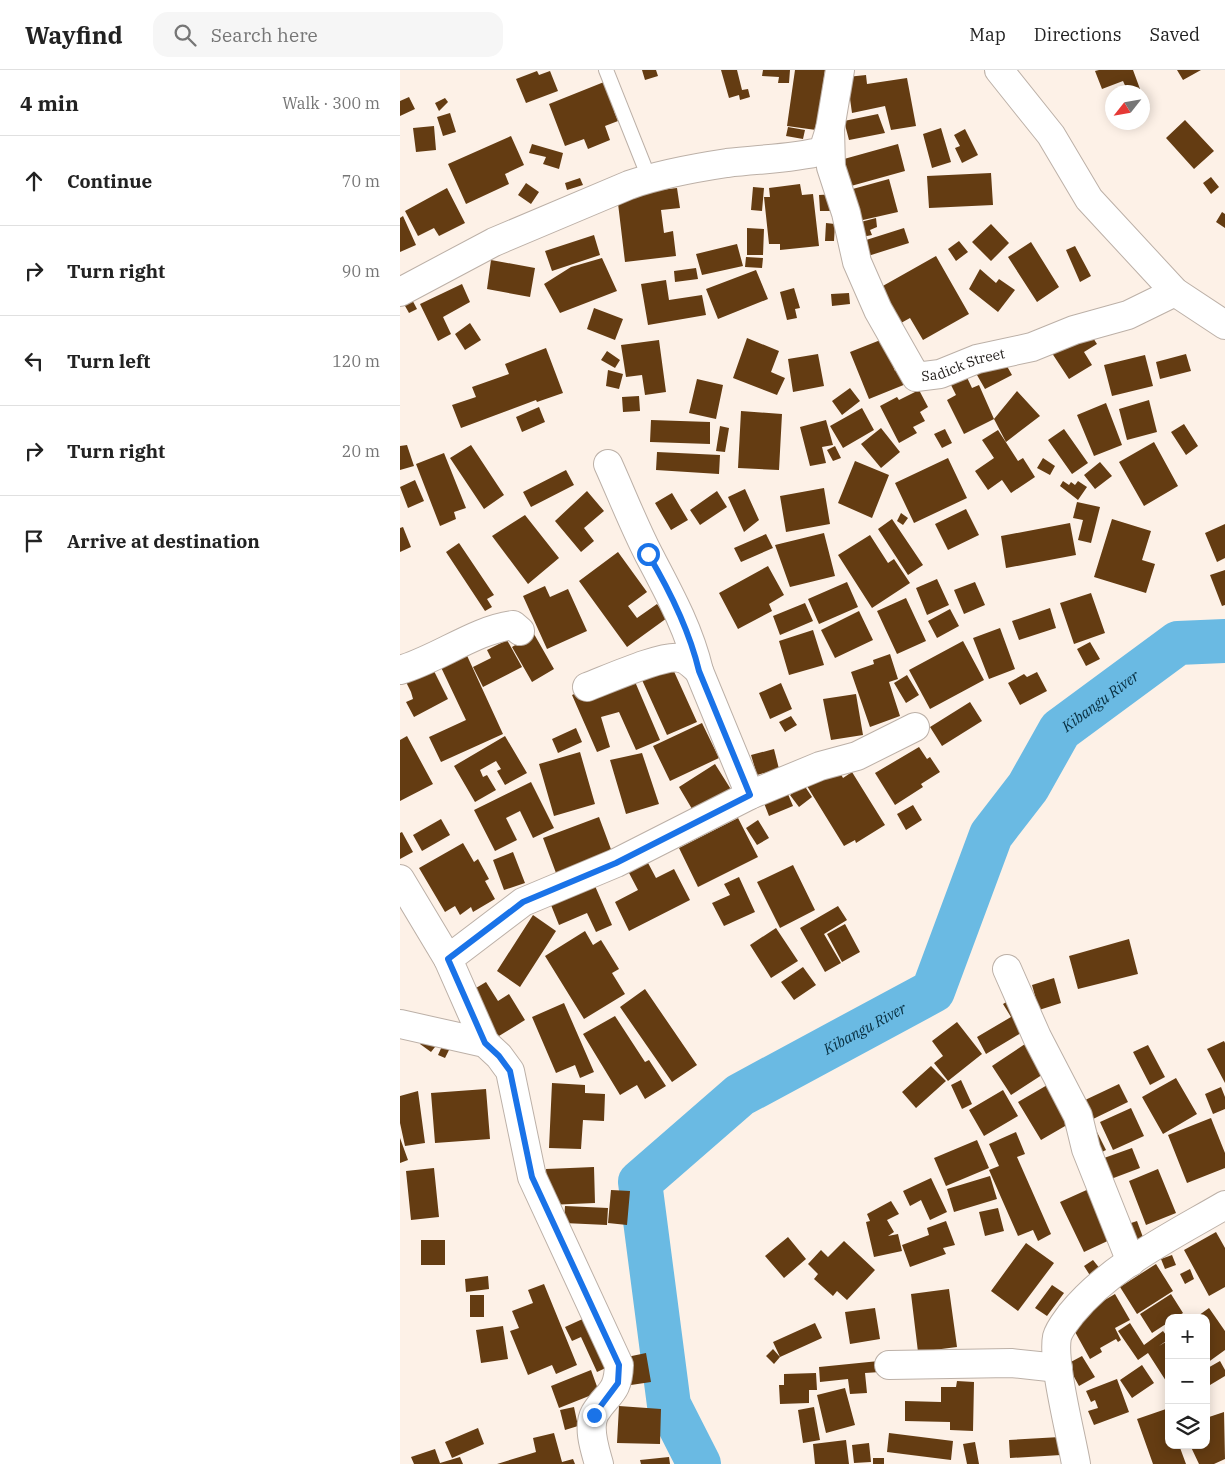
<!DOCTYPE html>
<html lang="en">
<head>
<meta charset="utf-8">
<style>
	:root { --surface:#fff; --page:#f6f6f6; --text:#222; --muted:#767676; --line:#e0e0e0 }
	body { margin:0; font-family:"IBM Plex Serif",serif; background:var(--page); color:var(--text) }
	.controls { position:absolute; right:15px; bottom:15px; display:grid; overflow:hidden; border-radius:10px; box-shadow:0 2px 12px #0003 }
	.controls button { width:45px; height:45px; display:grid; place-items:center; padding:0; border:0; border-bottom:1px solid var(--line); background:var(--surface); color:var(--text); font:25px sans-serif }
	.compass { position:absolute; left:705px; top:15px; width:45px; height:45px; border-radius:50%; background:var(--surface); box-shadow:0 2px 12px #0003; rotate:239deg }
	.stop { position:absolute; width:15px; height:15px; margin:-11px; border:4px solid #1a73e8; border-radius:50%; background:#fff }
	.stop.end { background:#1a73e8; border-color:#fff; box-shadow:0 1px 5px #0008 }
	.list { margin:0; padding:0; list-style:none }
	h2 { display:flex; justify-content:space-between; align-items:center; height:65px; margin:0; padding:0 20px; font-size:21px }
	h2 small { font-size:16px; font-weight:400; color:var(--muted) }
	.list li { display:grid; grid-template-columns:32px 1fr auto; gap:15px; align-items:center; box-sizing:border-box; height:90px; padding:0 20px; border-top:1px solid var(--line) }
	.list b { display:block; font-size:19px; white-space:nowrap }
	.list em { font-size:16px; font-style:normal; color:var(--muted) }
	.icon { flex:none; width:28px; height:28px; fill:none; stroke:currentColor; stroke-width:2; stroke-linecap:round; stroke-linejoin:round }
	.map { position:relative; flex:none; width:825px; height:1394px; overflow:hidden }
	header { display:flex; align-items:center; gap:30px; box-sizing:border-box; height:70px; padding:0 25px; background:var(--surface); border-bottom:1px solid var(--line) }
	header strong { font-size:24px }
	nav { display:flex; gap:28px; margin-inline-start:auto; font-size:18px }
	.search { width:350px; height:45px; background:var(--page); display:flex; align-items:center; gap:12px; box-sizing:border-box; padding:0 18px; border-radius:15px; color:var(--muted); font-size:19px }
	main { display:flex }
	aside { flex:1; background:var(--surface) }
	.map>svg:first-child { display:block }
</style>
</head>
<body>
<header>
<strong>Wayfind</strong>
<div class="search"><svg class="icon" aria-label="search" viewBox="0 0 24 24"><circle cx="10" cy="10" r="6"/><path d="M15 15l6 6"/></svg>Search here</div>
<nav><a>Map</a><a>Directions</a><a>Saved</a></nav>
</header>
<main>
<aside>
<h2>4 min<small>Walk · 300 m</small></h2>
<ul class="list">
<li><svg class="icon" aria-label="ahead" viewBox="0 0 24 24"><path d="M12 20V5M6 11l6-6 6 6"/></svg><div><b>Continue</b></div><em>70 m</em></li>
<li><svg class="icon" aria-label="right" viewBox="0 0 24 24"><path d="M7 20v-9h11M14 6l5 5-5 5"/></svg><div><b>Turn right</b></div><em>90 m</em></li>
<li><svg class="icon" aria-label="left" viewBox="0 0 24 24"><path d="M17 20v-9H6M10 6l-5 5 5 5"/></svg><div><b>Turn left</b></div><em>120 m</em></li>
<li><svg class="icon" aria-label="right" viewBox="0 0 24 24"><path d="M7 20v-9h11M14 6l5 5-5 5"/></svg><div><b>Turn right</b></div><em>20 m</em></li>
<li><svg class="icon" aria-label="arrive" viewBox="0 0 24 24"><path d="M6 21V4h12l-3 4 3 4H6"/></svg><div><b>Arrive at destination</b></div></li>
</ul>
</aside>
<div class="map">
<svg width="825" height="1394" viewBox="0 0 825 1394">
	<rect width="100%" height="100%" fill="#fdf1e7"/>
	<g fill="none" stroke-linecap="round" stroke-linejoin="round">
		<!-- river -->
		<path stroke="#6abae3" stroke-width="44" id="s1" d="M299,1394L269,1335L240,1112L340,1025L533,921L591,765L628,717L660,660L778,573L825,571"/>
	</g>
	<!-- building -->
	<path fill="#643c12" d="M242,0H256L258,6L245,10Z
		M321,0H337L342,20L348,19L350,27L340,30L339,25L329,28Z
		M363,0H390L389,13H378L379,7L362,6Z
		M395,0H425L416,60L387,56Z
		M699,0H733L740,19L728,22L723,11L702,19L695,1Z
		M777,0H801L783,10Z
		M137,1L139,5L150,1L158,21L126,33L116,9Z
		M466,5L467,14L507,8L516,56L491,60L485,36L452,43L447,7Z
		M204,12L218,39L214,41L218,51L205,56L210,70L188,79L184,69L165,76L149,34Z
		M9,27L15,39L0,46V31Z
		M45,28L48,32L39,41L35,33Z
		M50,43L56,62L43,66L37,47Z
		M478,44L485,63L449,70L444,51Z
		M785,50L814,81L794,99L766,68Z
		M34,56L36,80L16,82L13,58Z
		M388,57L405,60L403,69L386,66Z
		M541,58L551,92L532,98L523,64Z
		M565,59L578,85L562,93L555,78L560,76L554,65Z
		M111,66L124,95L105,104L109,114L66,134L48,94Z
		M132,74L163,83L159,99L143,94L146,87L129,83Z
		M498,74L505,101L451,116L444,89Z
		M591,103L593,135L529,138L527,106Z
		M811,107L819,117L811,124L803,113Z
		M180,108L183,115L167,120L165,113Z
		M489,109L498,142L454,152L449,120Z
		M126,113L139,122L131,134L118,125Z
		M400,114L402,125L413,124L419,176L380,180V174H369L364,127H370L369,118Z
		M353,117L364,118L362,141L351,140Z
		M47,118L65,153L39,166L34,158L18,166L5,141Z
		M277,118L280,138L261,140L264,163L273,161L276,186L225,192L217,125Z
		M436,124L437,141H420L419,125Z
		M822,142L825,144V158L816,152Z
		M3,146L16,175L0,182V148Z
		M476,148L477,157L470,160L472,165L457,168L453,154Z
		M426,153L435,154L434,171H425Z
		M591,154L609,173L591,191L572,172Z
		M347,158L364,159L363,185H347Z
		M504,158L509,173L468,186L463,171Z
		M194,165L200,185L152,201L145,181Z
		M559,171L568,182L556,191L548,179Z
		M631,172L659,217L637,232L608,187Z
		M337,174L343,196L302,205L296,184Z
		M675,176L691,206L680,212L666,180Z
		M536,186L569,244L523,270L510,248L501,253L481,217Z
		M346,187L363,188L362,198L345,197Z
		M202,188L217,221L160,243L144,214L171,197Z
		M91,190L135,198L130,227L87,219Z
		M296,198L298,209L275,212L274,201Z
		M580,199L596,213L599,209L615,220L598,242L569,219Z
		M356,200L368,229L318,249L306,219Z
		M266,210L269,230L302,225L306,245L248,255L241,214Z
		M62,214L70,232L43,247L51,264L38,271L20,234Z
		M394,218L400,238L395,239L397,248L387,250L380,222Z
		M8,222L17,239L9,243L0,227Z
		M449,223L450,234L432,236L431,224Z
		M194,238L223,249L215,270L187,259Z
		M678,245L697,274L684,282L692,295L669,309L642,268Z
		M70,253L81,270L65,280L55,264Z
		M347,268L379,281L371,302L385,308L377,325L333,308Z
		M483,269L495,301L501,299L506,314L469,329L450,282Z
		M259,270L266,322L245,325L242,305L226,307L221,275Z
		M596,277L612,305L585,319L569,291Z
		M146,278L163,323L137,332L136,330L61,358L52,335L76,327L72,317L109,304L105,294Z
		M207,281L220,290L215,298L201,290Z
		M418,284L424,316L393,322L388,289Z
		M786,284L791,301L760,309L756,292Z
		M745,285L753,316L712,326L704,295Z
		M563,299L572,318L579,315L594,349L564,364L547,330L556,325L547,307Z
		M208,300L223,304L219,319L206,316Z
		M297,309L323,315L316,349L289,343Z
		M450,318L460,331L442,345L432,331Z
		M519,320L528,337L520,342L525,351L513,357L517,363L499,373L480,336L497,327L499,330Z
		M617,321L640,346L606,372L594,349Z
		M239,326L240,341L223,342L222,327Z
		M749,330L757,362L727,370L719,339Z
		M706,333L722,375L694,386L677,345Z
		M139,337L145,352L122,362L116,347Z
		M462,338L474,360L443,378L430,356Z
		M341,341L382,344L379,400L338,398Z
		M251,350L310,352V374L250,372Z
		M426,350L433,375L422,377L426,393L410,396L400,357Z
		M784,354L798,376L786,385L771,362Z
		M320,356L329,358L325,382L316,381Z
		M481,358L500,382L481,398L461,374Z
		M545,359L552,373L542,378L534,364Z
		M664,359L688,393L672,404L648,370Z
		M598,360L618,391L623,388L635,407L611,423L602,410L588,420L575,401L594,388L582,370Z
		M754,372L778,416L744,436L719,392Z
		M7,375L14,396L0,400V376Z
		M71,375L104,425L84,439L50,388Z
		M435,376L441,388L433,391L427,380Z
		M257,382L320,385L319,404L256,400Z
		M44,383L66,438L54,442L56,449L40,456L16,394Z
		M548,388L567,428L514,453L495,413Z
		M643,388L655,396L650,405L637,398Z
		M455,391L489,405L472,448L438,433Z
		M700,392L712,406L695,419L684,405Z
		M166,400L174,415L131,437L123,422Z
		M15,410L24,431L8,438L0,417Z
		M663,411L669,415L671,412L675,415L678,411L687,417L678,430L660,416Z
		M424,418L430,454L386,462L380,426Z
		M345,419L359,450L344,462L328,427Z
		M187,421L204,441L184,458L194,471L181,482L155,451Z
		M317,421L327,437L300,455L290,440Z
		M272,423L288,450L271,460L255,433Z
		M677,432L700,437L691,473L678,470L683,450L673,448Z
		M566,439L579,465L548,480L535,454Z
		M501,443L508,448L503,455L497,451Z
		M125,445L159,488L128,514L92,466Z
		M492,449L523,495L508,505L478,459Z
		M712,449L751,461L742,490L755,494L746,523L694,507Z
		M670,453L676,485L606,498L601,466Z
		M825,454V488L817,492L805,463Z
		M3,457L11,477L0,482V458Z
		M424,463L435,506L390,517L375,475Z
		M366,464L373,478L341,492L334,478Z
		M470,465L488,493L494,489L510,513L472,538L438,485Z
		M59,473L94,525L87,529L92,537L85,541L46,482Z
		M218,482L247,522L228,536L237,548L257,534L267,548L227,577L179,511Z
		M368,496L384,525L369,534L372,541L338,559L319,523Z
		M825,500V535L822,536L810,505Z
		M537,509L549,535L527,545L516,518Z
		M447,512L458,537L419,554L408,529Z
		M575,512L585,535L564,544L554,520Z
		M145,516L150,527L168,519L187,561L147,579L123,526Z
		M691,523L705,563L674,574L660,533Z
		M506,528L526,571L497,584L477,541Z
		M405,533L413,551L380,565L373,546Z
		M650,538L656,558L619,570L612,551Z
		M550,539L559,556L537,568L528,551Z
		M459,541L473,570L435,588L421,560Z
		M600,558L615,599L589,609L573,568Z
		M413,560L424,595L389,605L379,571Z
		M134,564L154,599L132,612L112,577Z
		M107,570L122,597L83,617L73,597L91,588L87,580Z
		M563,571L584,610L530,639L509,600Z
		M690,572L700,589L686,596L677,579Z
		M64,579L103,664L41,692L29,667L66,650L38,591Z
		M490,584L498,609L489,612L500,646L470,657L451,602L474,594L473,590Z
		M30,593L48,629L14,647L6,632L13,629L11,622L3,606Z
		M272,597L297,652L267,665L242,610Z
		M230,600L260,670L236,680L219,642L201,647L210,677L197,682L172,625Z
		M637,602L647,621L620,635L608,613L624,604L627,607Z
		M507,605L519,625L506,633L494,613Z
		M381,613L392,639L370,649L359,623Z
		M456,624L463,665L431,670L423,629Z
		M570,632L582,651L542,676L530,657Z
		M391,646L397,655L385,662L379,652Z
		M302,653L319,688L270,711L253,676Z
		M176,658L182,672L158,683L152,669Z
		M7,666L33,714L0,731V670Z
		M105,666L127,703L105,715L97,701L101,699L96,691L80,700L83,707L87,705L96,720L75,732L54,696Z
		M519,677L527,689L530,687L540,702L521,714L523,717L495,735L475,703Z
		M374,679L379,699L357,705L351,685Z
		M180,682L195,734L154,746L139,694Z
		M242,683L259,734L226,744L210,690Z
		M315,694L332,721L295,744L279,717Z
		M437,697L443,708L452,702L485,755L456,773L455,770L444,776L407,716Z
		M131,712L154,758L133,768L120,741L106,748L117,770L95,781L74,740Z
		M404,715L412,727L399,737L390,725Z
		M385,717L393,736L369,746L362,728Z
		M513,735L522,750L506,760L497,744Z
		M199,747L212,782L156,803L143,768Z
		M338,748L358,787L298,817L279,778Z
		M41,749L50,765L22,781L13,765Z
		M358,750L369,768L357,775L346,758Z
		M2,762L13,782L0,789V763Z
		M63,773L74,792L78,789L89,809L85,811L95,829L73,842L71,837L60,845L55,836L45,842L19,798Z
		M113,782L125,813L104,820L93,790Z
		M247,791L256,808L274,799L290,830L229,861L215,832L238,820L228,801Z
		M393,795L415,840L380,858L357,812Z
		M339,807L355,842L324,856L312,833L330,825L324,814Z
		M195,816L212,855L196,862L187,843L159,855L151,835Z
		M438,836L447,850L424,864L441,893L425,902L400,858Z
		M133,845L156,861L120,917L97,901Z
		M445,854L460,882L442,892L427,864Z
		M376,858L398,891L371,908L350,875Z
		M185,861L193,875L201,870L219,899L212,903L225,924L184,949L145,886Z
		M729,869L738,904L678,919L669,886Z
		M403,897L416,915L394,930L381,912Z
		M654,908L661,933L639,940L632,915Z
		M86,912L98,931L109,924L125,950L94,969L66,924Z
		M245,919L297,995L272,1012L220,937Z
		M613,928L631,957L586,984L577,967L611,947L603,934Z
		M164,933L194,1002L180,1008L175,995L156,1003L132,947Z
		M215,946L245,992L249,990L266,1016L245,1029L237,1015L220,1025L183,964Z
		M557,952L582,984L548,1011L534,993L543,986L532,971Z
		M28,963L39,972L31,982L20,974Z
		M824,971L825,973V1013L807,979Z
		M628,972L648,1001L611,1025L592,996Z
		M43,974L50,978L45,988L38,985Z
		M748,975L765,1007L750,1015L733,982Z
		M531,996L546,1011L516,1038L502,1022Z
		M776,1008L797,1044L763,1064L742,1027Z
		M561,1010L572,1034L562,1039L551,1015Z
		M152,1013L185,1015V1023L205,1024L204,1051L183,1050L181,1079L149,1078Z
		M649,1014L672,1052L641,1070L618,1032Z
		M719,1014L728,1032L691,1050L706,1080L690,1088L666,1039Z
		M821,1017L825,1027V1039L813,1044L805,1024Z
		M86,1019L90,1069L35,1073L31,1023Z
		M603,1020L618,1046L584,1066L569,1040Z
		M18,1021L25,1073L5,1076L0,1053V1026Z
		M731,1038L744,1066L713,1080L700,1052Z
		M811,1048L825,1083V1098L787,1113L768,1065Z
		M616,1062L625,1084L617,1087L651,1164L638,1171L633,1160L618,1166L589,1100L599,1096L589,1074Z
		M0,1068L8,1090L0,1093Z
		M577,1070L589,1098L546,1116L534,1088Z
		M732,1078L740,1098L711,1109L704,1088Z
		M194,1097L195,1133L148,1135L146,1099Z
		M34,1098L39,1147L11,1150L6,1101Z
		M758,1099L776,1143L746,1155L729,1111Z
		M590,1106L597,1129L554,1142L547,1119Z
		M531,1108L547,1142L530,1150L521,1130L510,1136L503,1121Z
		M691,1118L714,1168L684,1182L660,1132Z
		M211,1120L230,1121L227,1155L208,1153Z
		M491,1131L499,1144L487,1150L494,1162L488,1166L498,1164L502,1181L474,1187L466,1152L470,1151L467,1144Z
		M165,1136L208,1138L207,1155L164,1153Z
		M598,1138L604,1161L585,1166L579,1142Z
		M546,1151L555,1175L543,1178L546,1184L510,1197L502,1175L529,1165L527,1158Z
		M737,1151L744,1170L729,1176L722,1156Z
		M816,1162L825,1178V1217L809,1226L784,1180Z
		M388,1167L406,1189L384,1208L365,1186Z
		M21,1170H45V1195H21Z
		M444,1171L475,1200L447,1230L437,1221L433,1226L414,1209L418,1204L408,1194L421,1180L428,1187Z
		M626,1173L654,1193L618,1241L591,1221Z
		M772,1185L776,1195L765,1199L761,1189Z
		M693,1190L701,1200L691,1207L684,1196Z
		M756,1194L773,1221L737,1244L720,1217Z
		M790,1199L794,1209L785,1214L780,1204Z
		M88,1206L89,1219L66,1222L65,1209Z
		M144,1214L177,1295L156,1304L152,1295L128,1305L110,1261L119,1258L112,1241L133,1233L128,1220Z
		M652,1215L664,1223L647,1246L635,1238Z
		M549,1219L557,1277L518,1282L511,1224Z
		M715,1224L730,1250L715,1258L721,1270L718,1272L716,1269L700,1278L702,1282L690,1289L669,1251Z
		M771,1224L783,1243L775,1248H769V1252L752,1263L740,1244Z
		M70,1225H84V1247H70Z
		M475,1238L480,1269L450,1274L445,1242Z
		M809,1238L825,1261V1280L807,1293L806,1248H795Z
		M187,1247L210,1296L197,1302L181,1267L172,1271L165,1257Z
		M415,1253L422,1268L380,1287L373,1272Z
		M730,1253L744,1275L763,1261L769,1269L759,1276L769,1270V1308L766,1311L748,1283L738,1290L718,1261Z
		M103,1256L108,1289L81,1293L76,1260Z
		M373,1279L380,1287L374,1294L366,1286Z
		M246,1283L251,1312L231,1315L227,1287Z
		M682,1286L695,1307L679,1316L667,1294Z
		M479,1291L480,1302L465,1303L467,1323L450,1324L448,1309L420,1312L419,1297Z
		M820,1291L825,1300V1306L810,1315L806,1309V1299Z
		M742,1295L754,1313L732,1328L720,1310Z
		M191,1300L199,1322L159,1338L151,1316Z
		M416,1303L417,1320H409V1333L380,1334L379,1315H384V1304Z
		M717,1309L729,1342L694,1355L688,1341L698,1338L695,1330L691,1332L686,1321Z
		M557,1311L574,1312L573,1361L550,1360V1352L505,1351V1331L541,1332V1317H556Z
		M445,1318L455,1355L426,1363L417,1325Z
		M219,1336L261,1339L260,1374L217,1373Z
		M174,1337L178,1356L165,1360L160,1340Z
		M414,1337L420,1370L403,1373L398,1340Z
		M766,1339L769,1346V1375H779L786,1394H753L737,1349Z
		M824,1342L825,1389L814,1394H799L790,1375H806V1353L808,1352L806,1348Z
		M78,1358L84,1374L52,1388L45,1372Z
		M154,1363L162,1392L173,1389L175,1394H97L136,1382L133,1368Z
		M489,1363L553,1371L551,1390L487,1382Z
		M660,1367L661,1385L610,1388L609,1370Z
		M446,1370L449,1394H415L413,1374Z
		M575,1372L579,1394H567L563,1374Z
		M469,1373L471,1392L454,1393L452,1375Z
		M35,1379L40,1393L60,1387L63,1394H14L11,1387Z
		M269,1387L270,1394H241L240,1390Z
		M473,1388H484V1394H473Z"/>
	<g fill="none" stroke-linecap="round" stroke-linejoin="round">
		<defs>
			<path id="lane" d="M206,0L249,108"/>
			<g id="street">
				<path d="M599,0L651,65L689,129L775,222L825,255"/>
				<path id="s2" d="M430,59L431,97L446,143L457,192L478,240L516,307L540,304L577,289L632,277L674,260L728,245L775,222"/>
				<path d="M0,222L94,172L229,115C260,104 294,98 327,93C359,89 391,89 423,81L430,59L440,0"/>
				<path d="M208,394C222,425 234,456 249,485C269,523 289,559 299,601L350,725"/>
				<path d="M0,600C38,589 75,560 113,555L120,561"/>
				<path d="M187,617C206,610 263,584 280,588C288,589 293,596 299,601"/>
				<path d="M0,809L48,889"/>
				<path d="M607,899L637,967L678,1046L686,1079L731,1192"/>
				<path d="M0,954L85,973L99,986L110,1001L132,1107L219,1295C218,1324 208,1322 195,1343C187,1357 195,1380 199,1394"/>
				<path d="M85,973L48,889L123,832L216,793L350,725L420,696L457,686L515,657"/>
				<path d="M489,1295L611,1293L658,1298"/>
				<path d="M676,1394C671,1365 652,1292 657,1267C659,1259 666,1251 671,1244C710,1196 772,1166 825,1135"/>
			</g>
		</defs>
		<!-- lane casing -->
		<use href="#lane" stroke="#bcb0a7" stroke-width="16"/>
		<!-- street casing -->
		<use href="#street" stroke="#bcb0a7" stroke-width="30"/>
		<!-- lane -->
		<use href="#lane" stroke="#fff" stroke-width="14"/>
		<!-- street -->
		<use href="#street" stroke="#fff" stroke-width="28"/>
	</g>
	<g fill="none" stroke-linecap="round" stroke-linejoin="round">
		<!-- route -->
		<path stroke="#1a73e8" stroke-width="6" d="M194,1345L218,1313L219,1295L132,1107L110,1001L99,986L85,973L48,889L123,832L216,793L350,725L299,601C289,559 270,521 248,484"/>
	</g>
	<g text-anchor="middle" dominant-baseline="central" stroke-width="5" stroke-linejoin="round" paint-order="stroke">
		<!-- street labels -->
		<g font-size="14" fill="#1f1b18" stroke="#fdf1e7">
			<text stroke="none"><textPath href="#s2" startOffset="315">Sadick Street</textPath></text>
		</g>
		<!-- water labels -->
		<g font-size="15" font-style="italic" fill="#082e3f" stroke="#fdf1e7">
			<text stroke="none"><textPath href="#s1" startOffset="985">Kibangu River</textPath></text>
			<text stroke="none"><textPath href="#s1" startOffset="565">Kibangu River</textPath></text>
		</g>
	</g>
</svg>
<div class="controls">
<button>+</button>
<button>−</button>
<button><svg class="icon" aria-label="layers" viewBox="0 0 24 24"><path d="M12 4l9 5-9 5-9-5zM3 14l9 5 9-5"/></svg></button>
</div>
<svg class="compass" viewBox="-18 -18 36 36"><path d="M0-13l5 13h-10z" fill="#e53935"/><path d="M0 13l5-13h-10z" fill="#767676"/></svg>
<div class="stop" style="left:248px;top:484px"></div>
<div class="stop end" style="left:194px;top:1345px"></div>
</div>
</main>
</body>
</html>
